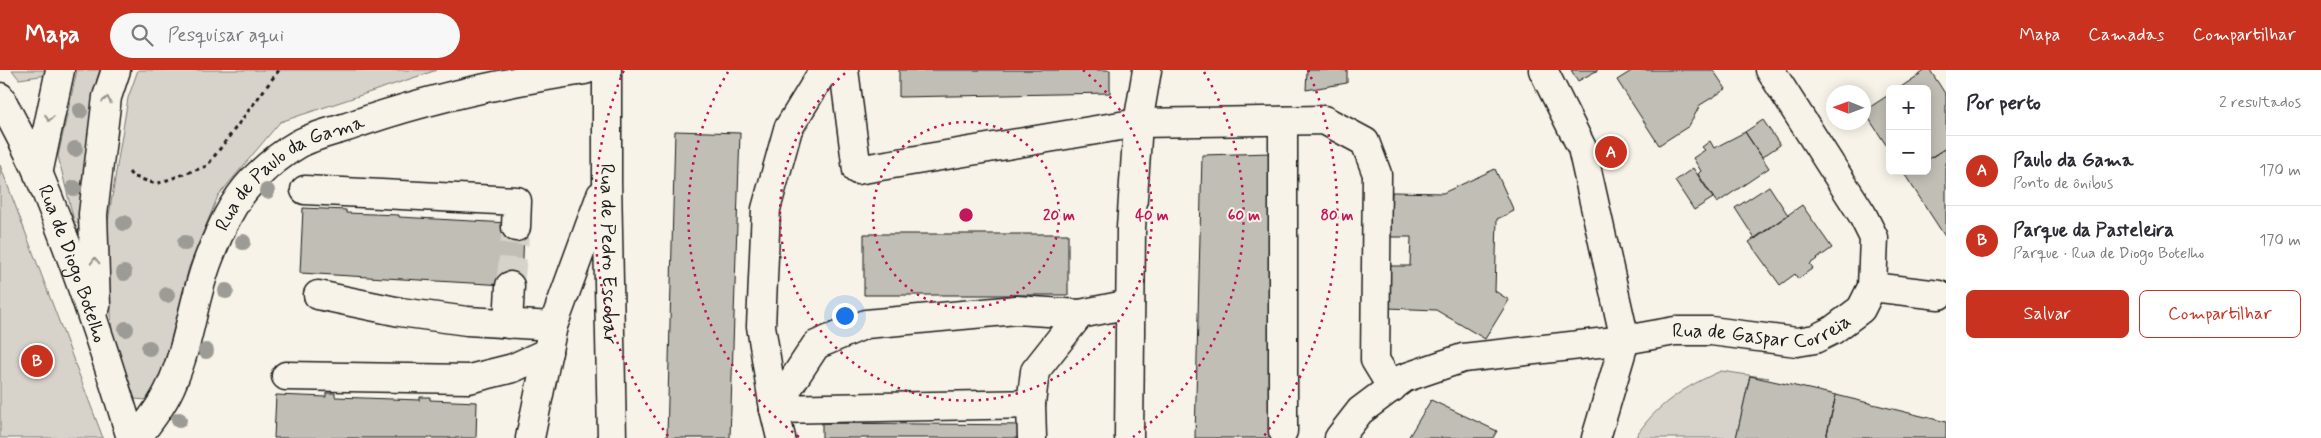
<!DOCTYPE html>
<html lang="pt">
<head>
<meta charset="utf-8">
<style>
	:root { --surface:#fff; --page:#f7f7f7; --text:#2b2b33; --muted:#7c7c81; --line:#e1e1e2; --accent:#c8321e }
	body { margin:0; font-family:Mynerve,sans-serif; background:var(--page); color:var(--text) }
	.controls { position:absolute; right:15px; top:15px; display:grid; overflow:hidden; border-radius:8px; box-shadow:0 2px 12px #0003 }
	.controls button { width:45px; height:45px; display:grid; place-items:center; padding:0; border:0; border-bottom:1px solid var(--line); background:var(--surface); color:var(--text); font:25px sans-serif }
	.compass { position:absolute; left:1826px; top:15px; width:45px; height:45px; border-radius:50%; background:var(--surface); box-shadow:0 2px 12px #0003; rotate:271deg }
	.you { position:absolute; left:844px; top:245px; width:18px; height:18px; margin:-12px; border:4px solid #fff; border-radius:50%; background:#1a73e8; box-shadow:0 0 0 8px #1a73e833 }
	.badge { display:grid; place-items:center; width:32px; height:32px; border-radius:50%; background:var(--accent); color:#fff; font-size:16px; font-weight:700 }
	.pin { position:absolute; translate:-50% -50%; border:2px solid #fff; box-shadow:0 1px 5px #0006 }
	.list { margin:0; padding:0; list-style:none }
	h2 { display:flex; justify-content:space-between; align-items:center; height:65px; margin:0; padding:0 20px; font-size:21px }
	h2 small { font-size:16px; font-weight:400; color:var(--muted) }
	.list li { display:grid; grid-template-columns:32px 1fr auto; gap:15px; align-items:center; box-sizing:border-box; height:70px; padding:0 20px; border-top:1px solid var(--line) }
	.list b { display:block; font-size:19px; white-space:nowrap }
	.list p { margin:0; font-size:16px; white-space:nowrap; color:var(--muted) }
	.list em { font-size:16px; font-style:normal; color:var(--muted) }
	.actions { display:flex; gap:10px; padding:15px 20px }
	.actions a { flex:1; padding:11px 0; border:1px solid var(--accent); border-radius:8px; text-align:center; font-size:18px; color:var(--accent) }
	.actions .main { background:var(--accent); color:#fff }
	.icon { flex:none; width:28px; height:28px; fill:none; stroke:currentColor; stroke-width:2; stroke-linecap:round; stroke-linejoin:round }
	.map { position:relative; flex:none; width:1946px; height:368px; overflow:hidden }
	header { display:flex; align-items:center; gap:30px; box-sizing:border-box; height:70px; padding:0 25px; background:var(--accent); color:#fff }
	header strong { font-size:24px }
	nav { display:flex; gap:28px; margin-inline-start:auto; font-size:18px }
	.search { width:350px; height:45px; background:var(--page); display:flex; align-items:center; gap:12px; box-sizing:border-box; padding:0 18px; border-radius:28px; color:var(--muted); font-size:19px }
	main { display:flex }
	aside { flex:1; background:var(--surface) }
	.map>svg:first-child { display:block }
</style>
</head>
<body>
<header>
<strong>Mapa</strong>
<div class="search"><svg class="icon" aria-label="search" viewBox="0 0 24 24"><circle cx="10" cy="10" r="6"/><path d="M15 15l6 6"/></svg>Pesquisar aqui</div>
<nav><a>Mapa</a><a>Camadas</a><a>Compartilhar</a></nav>
</header>
<main>
<div class="map">
<svg width="1946" height="368" viewBox="0 0 1946 368">
	<rect width="100%" height="100%" fill="#f7f3e8"/>
	<filter id="ink" filterUnits="userSpaceOnUse"><feTurbulence type="fractalNoise" baseFrequency=".02" numOctaves="2"/><feDisplacementMap in="SourceGraphic" scale="10" xChannelSelector="R" yChannelSelector="G"/><feConvolveMatrix kernelMatrix="1 2 1 2 8 2 1 2 1" color-interpolation-filters="sRGB"/></filter>
	<g filter="url(#ink)">
		<!-- green -->
		<path fill="#d7d3cb" stroke="#7a7874" d="M12,0H49L47,5L19,9Z
			M77,0H100L97,9L82,127L83,158L74,151L58,86Z
			M138,0H437L280,52L218,126L189,197L170,273L155,322L147,330L135,329L112,264L107,158L128,28Z
			M0,95L103,368H0Z
			M1721,301L1769,308L1750,306L1736,368H1635C1655,335 1686,316 1721,301Z"/>
		<!-- building -->
		<path fill="#c0beb5" stroke="#1c1c1c" d="M899,0H1110V23L899,27Z
			M1307,0H1347V13L1306,20Z
			M1571,0H1598L1578,11Z
			M1633,0H1713L1726,19L1700,35L1689,56L1659,75L1617,10Z
			M1926,0H1930L1946,25V78L1927,90V19H1898Z
			M1890,24V81L1864,41Z
			M1763,50L1780,75L1762,87L1745,62Z
			M675,61L740,63L730,368H667Z
			M1745,62L1769,98L1717,133L1698,104L1701,101L1693,88L1705,80L1702,77L1710,71L1714,78Z
			M1946,78V168L1905,105L1910,101H1927V90Z
			M1271,83V368H1195L1202,85Z
			M1693,98L1713,128L1694,140L1675,111Z
			M1495,99L1514,141L1497,149L1495,221L1509,230L1485,269L1436,240L1388,238L1389,196H1410L1411,167H1390L1392,122L1443,123Z
			M1769,116L1788,145L1755,169L1735,138Z
			M1802,135L1832,178L1810,194L1813,198L1798,209L1795,204L1780,215L1749,172Z
			M303,138L346,140V143L399,145V147L508,153L524,158L522,216L300,203Z
			M864,164H1068V225H864Z
			M1750,306L1836,325L1826,368H1736Z
			M326,323H335V327L420,330V327H430V330L477,332L476,368H274L276,325L326,327Z
			M1836,325L1946,352V368H1826Z
			M1431,330L1497,361L1493,368H1408Z
			M822,353L1026,355V368H822Z"/>
		<g fill="none" stroke-linecap="round" stroke-linejoin="round">
			<!-- street-tunnel -->
			<path stroke="#d6d3c9" stroke-width="28" stroke-dasharray="28 14" stroke-linecap="butt" d="M510,216L516,157"/>
			<defs>
				<g id="street">
					<path id="s1" d="M607,0V110L612,368"/>
					<path d="M844,0L857,100L1138,53L1324,50L1365,72L1377,104L1375,290L1392,318"/>
					<path d="M1543,0L1582,78L1625,270L1596,368"/>
					<path d="M1283,51V361"/>
					<path d="M305,120L517,131L516,157"/>
					<path d="M1872,217L1939,225"/>
					<path d="M318,225L400,242L467,251L553,256"/>
					<path d="M508,254L510,216"/>
					<path d="M286,306L469,309L513,298L548,282"/>
					<path d="M1031,334L1032,368"/>
					<path d="M774,339L1031,334L1035,301L1080,244L1130,234"/>
					<path d="M774,339L816,275L866,254L1016,240L1080,244"/>
					<path id="s2" d="M137,368C150,350 165,332 173,311C190,272 193,228 209,188C220,160 232,132 253,110C266,97 281,84 297,75C312,66 331,62 347,57C424,29 504,12 585,0"/>
					<path d="M530,368L553,256L601,125"/>
					<path d="M781,368L774,339L761,256L766,139L788,59L824,0"/>
					<path d="M1129,368L1131,158L1138,53L1147,0"/>
					<path id="s3" d="M1339,368L1360,341L1404,308L1463,288L1625,270L1675,261H1711L1797,272L1815,269L1833,260L1861,239L1872,217L1874,168L1862,144L1770,0"/>
				</g>
				<g id="secondary">
					<path id="s4" d="M0,27C13,53 28,79 39,105C75,191 104,279 131,368"/>
					<path d="M38,104L60,0"/>
					<path d="M96,236L93,144L107,27L116,0"/>
				</g>
			</defs>
			<!-- street casing -->
			<use href="#street" stroke="#1c1c1c" stroke-width="31"/>
			<!-- secondary casing -->
			<use href="#secondary" stroke="#1c1c1c" stroke-width="31"/>
			<!-- path -->
			<path stroke="#1c1c1c" stroke-width="3" stroke-dasharray="4 4" stroke-linecap="butt" d="M129,102L132,106L156,114L207,96L279,0"/>
			<!-- street -->
			<use href="#street" stroke="#f7f3e8" stroke-width="28"/>
			<!-- secondary -->
			<use href="#secondary" stroke="#f7f3e8" stroke-width="28"/>
		</g>
		<!-- trees -->
		<g fill="#9d9b95">
			<circle cx="80" cy="41" r="8"/>
			<circle cx="75" cy="79" r="8"/>
			<circle cx="74" cy="118" r="8"/>
			<circle cx="267" cy="121" r="8"/>
			<circle cx="124" cy="153" r="8"/>
			<circle cx="243" cy="172" r="8"/>
			<circle cx="185" cy="173" r="8"/>
			<circle cx="124" cy="203" r="8"/>
			<circle cx="226" cy="221" r="8"/>
			<circle cx="167" cy="225" r="8"/>
			<circle cx="126" cy="259" r="8"/>
			<circle cx="149" cy="278" r="8"/>
			<circle cx="206" cy="281" r="8"/>
			<circle cx="36" cy="283" r="8"/>
			<circle cx="179" cy="350" r="8"/>
		</g>
		<!-- one-way arrows -->
		<defs><path id="oneway-chevron" d="M-2-3.5L2.5 0L-2 3.5" fill="none" stroke-width="1.6" stroke-linecap="round" stroke-linejoin="round" transform="scale(1.25)"/></defs>
		<g stroke="#94928c">
			<use href="#oneway-chevron" transform="translate(107 30) rotate(-79)"/>
			<use href="#oneway-chevron" transform="translate(49 48) rotate(101)"/>
			<use href="#oneway-chevron" transform="translate(95 191) rotate(-92)"/>
		</g>
	</g>
	<!-- distance rings -->
	<g fill="none" stroke="#c2185b" stroke-width="2.5" stroke-dasharray="2.5 5">
		<circle cx="966" cy="145" r="93"/>
		<path d="M1083 0A186 186 0 1 1 849 0"/>
		<path d="M799 367A278 278 0 0 1 728 2M1204 2A278 278 0 0 1 1133 367"/>
		<path d="M668 366A371 371 0 0 1 624 0M1308 0A371 371 0 0 1 1264 366"/>
	</g>
	<g text-anchor="middle" dominant-baseline="central" stroke-width="4" stroke-linejoin="round" paint-order="stroke">
		<!-- street labels -->
		<g font-size="20" fill="#1c1c1c" stroke="#f7f3e8">
			<text stroke="none"><textPath href="#s2" startOffset="320">Rua de Paulo da Gama</textPath></text>
			<text stroke="none"><textPath href="#s1" startOffset="184">Rua de Pedro Escobar</textPath></text>
			<text stroke="none"><textPath href="#s4" startOffset="182">Rua de Diogo Botelho</textPath></text>
			<text stroke="none"><textPath href="#s3" startOffset="454">Rua de Gaspar Correia</textPath></text>
		</g>
	</g>
	<circle cx="966" cy="145" r="8" fill="#c2185b" stroke="#f7f3e8" stroke-width="2.5"/>
	<g font-size="15" text-anchor="middle" font-weight="bold" fill="#c2185b" stroke="#f7f3e8" stroke-width="4" stroke-linejoin="round" paint-order="stroke">
		<text x="1059" y="150">20 m</text>
		<text x="1152" y="150">40 m</text>
		<text x="1244" y="150">60 m</text>
		<text x="1337" y="150">80 m</text>
	</g>
</svg>
<div class="controls">
<button>+</button>
<button>−</button>
</div>
<svg class="compass" viewBox="-18 -18 36 36"><path d="M0-13l5 13h-10z" fill="#e53935"/><path d="M0 13l5-13h-10z" fill="#7c7c81"/></svg>
<div class="you"></div>
<div class="pin badge" style="left:1611px;top:82px">A</div>
<div class="pin badge" style="left:37px;top:291px">B</div>
</div>
<aside>
<h2>Por perto<small>2 resultados</small></h2>
<ul class="list">
<li><span class="badge">A</span><div><b>Paulo da Gama</b><p>Ponto de ônibus</p></div><em>170 m</em></li>
<li><span class="badge">B</span><div><b>Parque da Pasteleira</b><p>Parque · Rua de Diogo Botelho</p></div><em>170 m</em></li>
</ul>
<div class="actions"><a class="main">Salvar</a><a>Compartilhar</a></div>
</aside>
</main>
</body>
</html>
